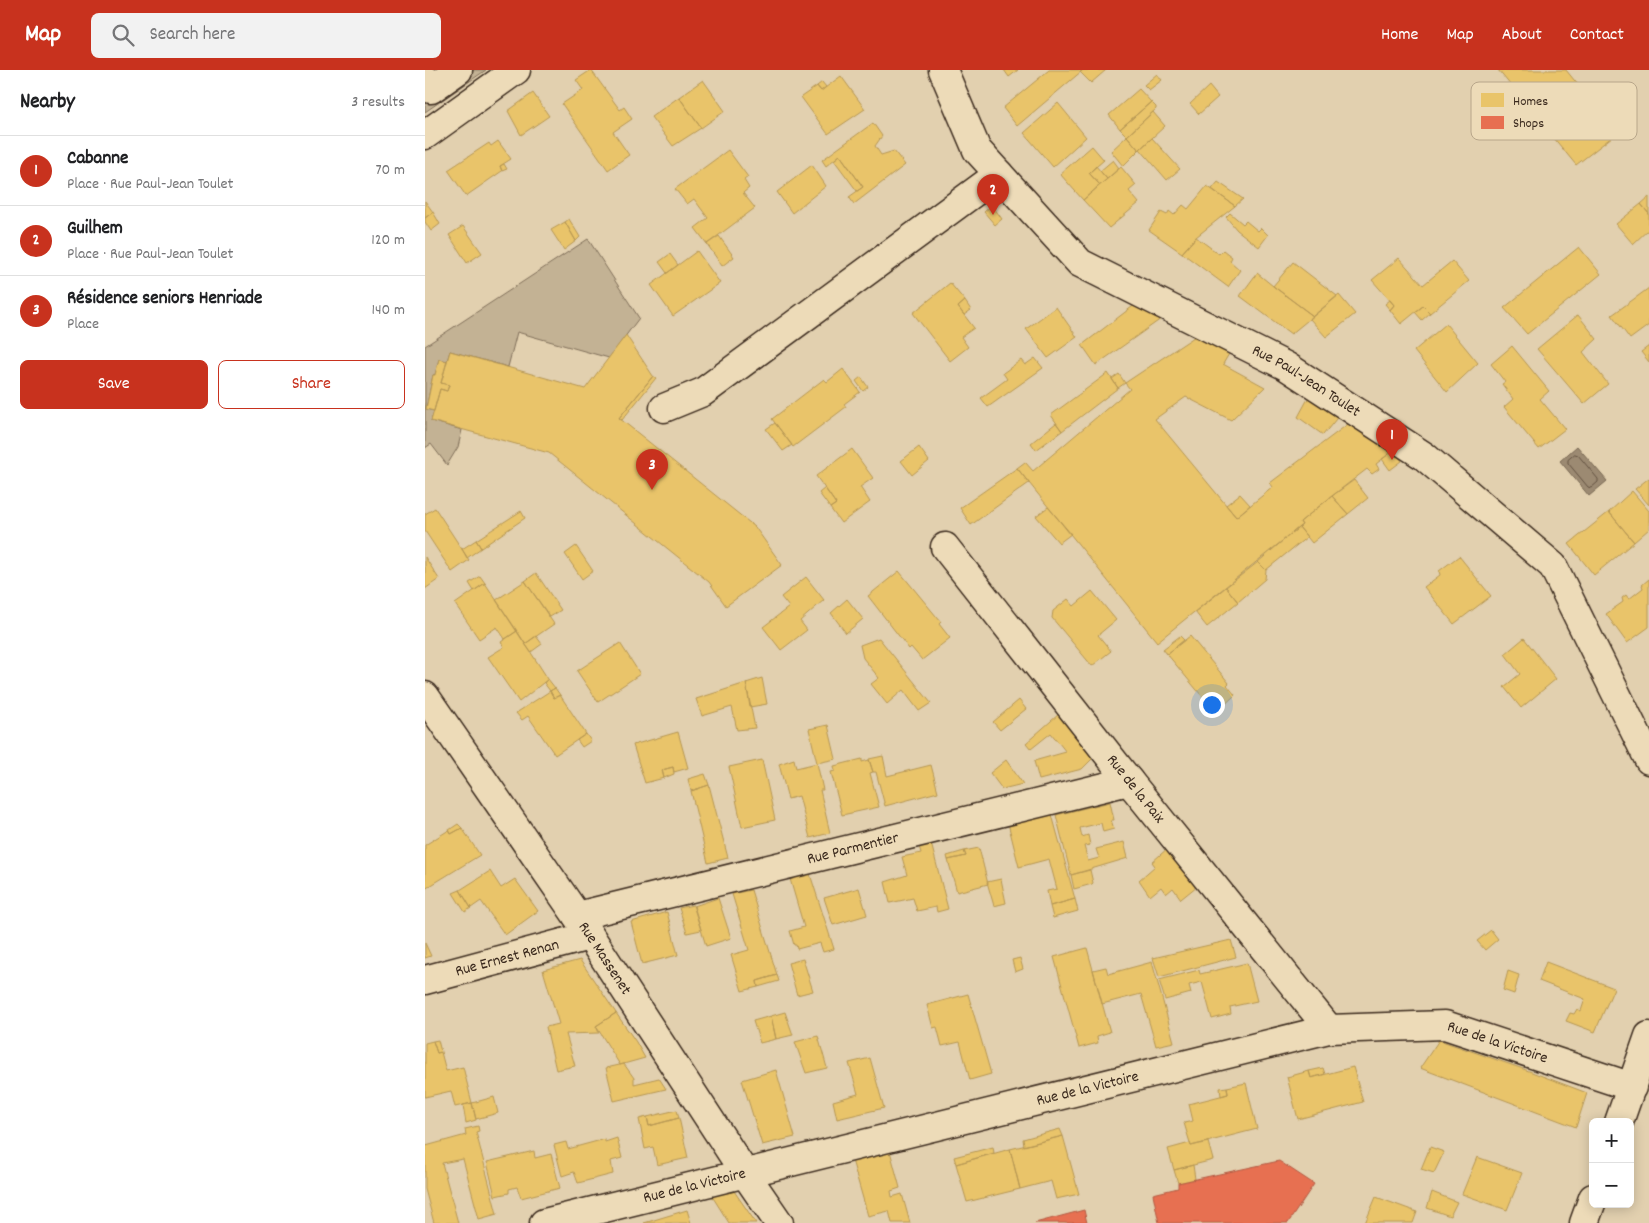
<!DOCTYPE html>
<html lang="en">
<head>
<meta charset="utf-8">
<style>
	:root { --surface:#fff; --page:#f2f2f2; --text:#202124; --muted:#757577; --line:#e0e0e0; --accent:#c8321e }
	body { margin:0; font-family:Dekko,sans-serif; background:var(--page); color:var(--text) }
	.controls { position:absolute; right:15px; bottom:15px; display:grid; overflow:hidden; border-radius:8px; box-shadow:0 2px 12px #0003 }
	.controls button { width:45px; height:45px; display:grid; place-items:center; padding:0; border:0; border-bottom:1px solid var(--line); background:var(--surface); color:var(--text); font:25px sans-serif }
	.you { position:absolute; left:786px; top:634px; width:18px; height:18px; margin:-12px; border:4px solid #fff; border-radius:50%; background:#1a73e8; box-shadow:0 0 0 8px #1a73e833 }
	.badge { display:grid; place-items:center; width:32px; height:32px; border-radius:50%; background:var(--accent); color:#fff; font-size:16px; font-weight:700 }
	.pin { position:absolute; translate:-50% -41px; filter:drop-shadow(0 1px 2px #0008) }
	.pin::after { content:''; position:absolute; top:26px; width:18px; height:15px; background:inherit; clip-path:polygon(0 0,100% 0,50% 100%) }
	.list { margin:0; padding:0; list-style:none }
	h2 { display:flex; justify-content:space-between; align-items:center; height:65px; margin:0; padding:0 20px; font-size:21px }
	h2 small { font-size:16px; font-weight:400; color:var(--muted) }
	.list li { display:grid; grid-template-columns:32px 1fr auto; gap:15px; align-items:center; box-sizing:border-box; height:70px; padding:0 20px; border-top:1px solid var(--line) }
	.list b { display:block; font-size:19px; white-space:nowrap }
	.list p { margin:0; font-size:16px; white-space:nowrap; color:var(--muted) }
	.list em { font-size:16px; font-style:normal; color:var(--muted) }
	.actions { display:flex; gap:10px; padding:15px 20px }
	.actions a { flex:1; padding:11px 0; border:1px solid var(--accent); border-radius:8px; text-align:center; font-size:18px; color:var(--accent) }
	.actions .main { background:var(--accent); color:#fff }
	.icon { flex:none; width:28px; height:28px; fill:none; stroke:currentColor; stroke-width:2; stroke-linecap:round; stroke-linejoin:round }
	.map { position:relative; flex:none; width:1224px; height:1153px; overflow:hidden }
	header { display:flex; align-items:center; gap:30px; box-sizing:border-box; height:70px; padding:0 25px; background:var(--accent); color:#fff }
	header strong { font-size:24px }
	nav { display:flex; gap:28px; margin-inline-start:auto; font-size:18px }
	.search { width:350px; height:45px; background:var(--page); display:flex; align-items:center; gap:12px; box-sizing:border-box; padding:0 18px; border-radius:8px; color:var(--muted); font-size:19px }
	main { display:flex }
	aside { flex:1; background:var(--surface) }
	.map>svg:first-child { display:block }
</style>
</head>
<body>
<header>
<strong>Map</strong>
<div class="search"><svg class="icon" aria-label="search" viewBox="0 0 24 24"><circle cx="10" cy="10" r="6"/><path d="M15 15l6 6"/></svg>Search here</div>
<nav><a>Home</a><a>Map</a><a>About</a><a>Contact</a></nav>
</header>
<main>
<aside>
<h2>Nearby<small>3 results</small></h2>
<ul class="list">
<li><span class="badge">1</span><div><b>Cabanne</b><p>Place · Rue Paul-Jean Toulet</p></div><em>70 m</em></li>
<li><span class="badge">2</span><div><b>Guilhem</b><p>Place · Rue Paul-Jean Toulet</p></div><em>120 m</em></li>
<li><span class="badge">3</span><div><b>Résidence seniors Henriade</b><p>Place</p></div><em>140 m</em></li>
</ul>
<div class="actions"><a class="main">Save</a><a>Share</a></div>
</aside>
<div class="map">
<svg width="1224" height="1153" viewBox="0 0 1224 1153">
	<rect width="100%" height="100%" fill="#e2d0af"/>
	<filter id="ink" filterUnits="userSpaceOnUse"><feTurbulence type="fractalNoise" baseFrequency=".02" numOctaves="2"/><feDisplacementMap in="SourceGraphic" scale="10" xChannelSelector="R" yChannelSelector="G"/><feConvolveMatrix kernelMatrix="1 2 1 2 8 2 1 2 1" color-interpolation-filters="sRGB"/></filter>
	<g filter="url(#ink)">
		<!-- green -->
		<path fill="#c3b294" stroke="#7f6e59" d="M0,0H61L0,42Z
			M163,169L214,248L184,288L92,262L83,297L25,281L22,291L14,289L10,305H8L1,339L9,341L6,351L37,360L33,377L22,395L6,374L0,378V276Z"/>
		<!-- water -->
		<path fill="#9c8a72" stroke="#756450" d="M1152,376L1182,411L1164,426L1135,391Z"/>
		<!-- homes -->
		<path fill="#e9c46a" stroke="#b59653" d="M166,0L195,40L199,37L207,49L188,62L204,85L183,100L137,34L158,20L151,10Z
			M579,0H593L584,7Z
			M624,0H658L592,56L578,38Z
			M658,0H681L666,13L655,2Z
			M1073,0H1141L1192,63L1151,95Z
			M732,4L737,10L724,20L719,15Z
			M416,6L440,39L403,64L376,27L392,16L396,21Z
			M278,10L300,41L276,58L254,27Z
			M397,12L401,17L396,21L392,16Z
			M784,16L793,27L774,44L765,34Z
			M714,19L726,32L695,59L684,45Z
			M108,23L124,46L96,65L83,41Z
			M254,27L276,58L248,76L226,47Z
			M726,32L731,37V39L702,66L695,59Z
			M633,33L661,67L628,97L599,63Z
			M728,42L740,56L714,80L702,66Z
			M448,53L457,66L450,76L456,85L469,81L480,95L429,134L424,127L438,117L415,85L401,96L397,90Z
			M702,66L714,80L698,96L686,81Z
			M727,68L755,99L742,110L715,79Z
			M73,71L86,89L75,96L77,101L41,126L23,100L64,73L66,76Z
			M667,76L679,90L664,103L675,115L658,130L635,104Z
			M303,80L323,107L319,110L324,118L318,123L330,138L282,174L270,158L283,148L269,129L262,134L250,119Z
			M415,85L438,117L432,121L409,90Z
			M688,90L694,98L682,109L675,101Z
			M79,94L82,99L77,101L75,96Z
			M387,95L401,116L367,143L352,122Z
			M671,96L682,109L675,115L664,103Z
			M696,97L711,115L704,121L714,133L684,158L658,130Z
			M793,112L818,129L810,136L787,119Z
			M782,116L810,136L771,167L757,183L724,160L736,142L742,145L744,141L749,145L758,135L763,139Z
			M1224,127V144L1216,134Z
			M0,131L8,142L0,148Z
			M1216,134L1224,144V159L1208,174L1191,154Z
			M567,135L577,149L570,155L559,142Z
			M8,142L15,154L6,161L0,152V148Z
			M805,143L818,154L821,151L833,161L836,158L843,165L834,177L812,160L801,147Z
			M144,149L155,167L151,171L140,152Z
			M140,152L151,171L139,180L126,160Z
			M38,156L57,183L42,193L24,165Z
			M294,166L309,187L297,196L282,174Z
			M771,167L794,184L798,180L807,187L805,191L815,200L803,217L757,183Z
			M1154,177L1176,204L1102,264L1079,238Z
			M272,181L295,213L248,246L226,215Z
			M245,184L253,195L242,203L234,192Z
			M974,188L998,215L1027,191L1044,211L1005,243L998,236L976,254L965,240L969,235L947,210Z
			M868,192L912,226L888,246L848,216Z
			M832,203L848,216L888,246L866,264L815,226Z
			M525,213L540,231L533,237L549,258L536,267L543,277L525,291L488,243Z
			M1224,218V255L1205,269L1187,245Z
			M914,225L930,244L901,267L885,249Z
			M716,230L743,244L671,295L657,275Z
			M965,230L969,235L965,240L960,234Z
			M540,231L546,240L539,245L533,237Z
			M998,236L1005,243L997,250L990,242Z
			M631,237L652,267L623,288L601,259Z
			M1153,245L1172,269L1158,282L1183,314L1159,334L1112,279Z
			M1021,254L1053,293L1022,322L989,281Z
			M778,261L808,277L798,294L840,317L806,350L761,327L730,349L811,447L848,417L845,413L927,351L968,381L951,394L954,399L947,404L942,399L907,426L875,452L877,455L732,572L592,398L600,392L608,401L705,319L700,313Z
			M201,265L228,306L194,348L330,457L357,495L301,536L284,512L124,383L6,351L15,319L22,321L24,315L16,313L25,281L160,319Z
			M1087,276L1124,321L1115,329L1140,359L1114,379L1079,337L1088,329L1077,314L1080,312L1066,294Z
			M1224,276V292L1216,282Z
			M610,288L618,298L563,337L556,328L582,309L578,303L596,290L600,295Z
			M14,289L22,291L16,313L24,315L22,321L15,319L9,341L1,339L8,305H10Z
			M418,299L435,322L419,334L421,337L368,377L347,349L399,309L402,312Z
			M683,303L693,318L637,361L626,345Z
			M694,304L700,313L693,318L687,309Z
			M228,306L231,308L197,350L194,348Z
			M436,307L443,317L438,321L431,311Z
			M886,323L916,343L898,365L873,347Z
			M350,353L367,375L358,381L341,359Z
			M631,353L637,361L611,380L606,373Z
			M494,377L504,391L487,405L476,391Z
			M427,379L448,408L435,417L445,432L416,453L405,438L411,434L391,406Z
			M968,381L977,391L965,400L957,389Z
			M592,398L604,413L546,455L535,438Z
			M1224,408V435L1210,419Z
			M929,410L943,428L923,444L907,426Z
			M400,418L411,434L405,438L394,423Z
			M1207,421L1224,441V459L1209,472L1184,442Z
			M815,424L825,435L811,447L801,435Z
			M907,426L923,444L887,473L874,457L877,455L875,452Z
			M623,437L646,464L634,473L611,446Z
			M10,438L44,490L27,502L0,461V444Z
			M96,441L100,448L56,478L51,470Z
			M1184,442L1209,472L1169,505L1144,474Z
			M874,457L882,467L841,500L833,492Z
			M51,470L56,478L42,488L37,479Z
			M151,476L168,501L157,509L140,484Z
			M1034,486L1066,526L1029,554L999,517L1015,505L1014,501Z
			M0,487L14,509L0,519Z
			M833,492L841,500L840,509L813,532L801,517Z
			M474,501L516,552L514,554L525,568L497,590L486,577L484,579L443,526Z
			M111,503L136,540L125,547L100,511Z
			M55,506L60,513L49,521L44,513Z
			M381,507L399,530L375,551L382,560L356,580L338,557L364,537L356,527Z
			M1224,509V557L1202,573L1181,544L1198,532L1197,528L1201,525L1204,529L1218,518L1217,515Z
			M100,511L129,554L100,574L71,530Z
			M60,513L92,561L80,569L72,557L54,569L30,534Z
			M801,517L813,532L782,557L770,542Z
			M667,521L691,550L673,565L686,581L667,596L627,548L628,541L643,529L649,536Z
			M422,529L438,549L421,563L406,543Z
			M92,561L123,609L94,632L63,587L79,577L76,572Z
			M111,566L117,574L106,582L100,574Z
			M755,566L759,570L742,584L738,579Z
			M765,566L804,613L802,615L810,625L791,643L742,584Z
			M454,568L506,633L494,641L478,620L462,634L446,614L454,608L438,588L435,575Z
			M1099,568L1131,609L1096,638L1079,617L1095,604L1080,584Z
			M195,573L215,604L173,632L152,601Z
			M337,608L342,634L325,637L321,613Z
			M123,609L130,618L125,621L119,613Z
			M321,613L330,658L312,660L307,637L277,646L271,629Z
			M130,618L135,625L129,628L125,621Z
			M125,621L129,628L135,625L161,664L130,685L103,646L97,650L91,643Z
			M594,630L601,639L575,660L568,652Z
			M634,644L668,688L657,699L614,710L609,691L641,682L626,663L606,679L601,673Z
			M403,655L411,689L392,693L384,659Z
			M253,662L263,698L249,702L248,697L237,700L239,708L220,713L208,675Z
			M161,664L166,671L157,677L152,670Z
			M458,686L462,706L506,695L513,722L460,736L451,702H448L444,689Z
			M369,689L371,698L392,693L398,720H395L405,763L385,768L374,726L363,729L354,694Z
			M437,689V692L444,690L448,702L445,703L454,737L417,745L406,702L410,701L409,696Z
			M337,690L350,750L317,757L304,697Z
			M581,690L598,714L577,719L565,703Z
			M248,697L249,704L239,708L237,700Z
			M280,704L284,715L266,721L263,709Z
			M284,715L303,788L283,793L266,721Z
			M685,732L689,750H686L689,759L678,762L676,753L655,758L657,767L663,765L665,775L659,776L663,791L674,788L671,779L699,772L703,788L646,805L631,745Z
			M626,741L650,829L625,836L622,821L632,819L624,789L594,797L583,753Z
			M33,754L37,758L26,764L24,760Z
			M37,758L55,785L0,819V775L24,760L26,764Z
			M506,773L523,839L512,842L511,837L492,841L488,828L465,833L460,812L482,805L477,787L496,783L494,776Z
			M554,778L563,814L532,822L523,790L541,786L539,781Z
			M743,778L772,816L756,829L748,818L741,824L736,817L725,826L714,810L730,796L727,792Z
			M539,781L541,786L523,790L522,786Z
			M665,800L668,813L667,814L649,819L646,805Z
			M65,801L76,818L90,809L113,841L80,865L56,831L46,838L35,820Z
			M385,804L409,879L398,882L395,873L372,879L371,875H369L365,861L379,857L365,809Z
			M576,809L581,833L569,836L562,812Z
			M434,818L442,845L408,855L399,828Z
			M35,820L46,838L40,842L28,823Z
			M326,820L352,905L332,911L333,917L317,921L306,885L324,880L307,824Z
			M293,828L306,868L281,876L269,836Z
			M650,829L653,841L628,848L625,836Z
			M268,835L276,860L262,863L254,838Z
			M242,842L253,885L217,894L206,852Z
			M1066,860L1073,869L1060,880L1052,871Z
			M806,870L811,887L734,907L728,888Z
			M0,873L6,886L0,888Z
			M662,878L685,962L672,966L673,973L654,978L629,887Z
			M595,888L598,899L590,902L587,890Z
			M378,889L388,921L372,925L363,893Z
			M155,890L191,943L171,956L174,963L141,964L150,996L131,1000L121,957L134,954L118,900Z
			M727,892L749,972L731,976L716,924L677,934L668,900L681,897L683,904Z
			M1121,892L1189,918L1170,962L1141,951L1145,943L1149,944L1152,939L1156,941L1160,929L1114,911Z
			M822,893L832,931L805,937L806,944L787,949L777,912L764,915L766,923L740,930L734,910L774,900L775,904Z
			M1083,901L1094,905L1089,924L1078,920Z
			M352,905L354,911L333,917L332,911Z
			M543,924L566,1004L545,1010L535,972L517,976L512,957L508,958L502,935Z
			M360,942L368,965L351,969L346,946Z
			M191,943L211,972L220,988L195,995L171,956Z
			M346,946L351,969L335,973L328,951Z
			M393,966L402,998L381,1003L370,972Z
			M13,970L16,982L12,983L8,971Z
			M1014,970L1104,1001L1162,1023L1151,1057L995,998Z
			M8,971L12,983L16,982L21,1001L38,997L47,1033L30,1037L26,1021L0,1027V973Z
			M445,988L459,1038L412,1049L408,1031L433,1024L424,993Z
			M199,994L209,1008V1014L234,1008L241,1019L189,1031L181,998Z
			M928,997L938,1032L873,1049L862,1007L884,1001L886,1008Z
			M898,998L900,1004L886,1008L884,1001Z
			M351,1000L370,1067L337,1075L317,1010Z
			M821,1013L832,1059L766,1076L759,1053L768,1051L764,1034L803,1024L802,1017Z
			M802,1017L803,1024L796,1026L795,1018Z
			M69,1027L73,1043L51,1049L47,1033Z
			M47,1033L51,1050L41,1053L38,1035Z
			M252,1040L254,1048L224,1056L222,1047Z
			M222,1047L224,1056L254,1048L263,1088L232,1095L228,1077L220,1079L214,1049Z
			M53,1056L54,1061L51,1062L72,1144L54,1149L38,1089L17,1093L33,1153H9L0,1119V1074L1,1076L41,1065L40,1059Z
			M635,1059L638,1066L599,1076L598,1069Z
			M638,1066L654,1124L631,1129L626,1111L595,1119L585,1079Z
			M192,1068L197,1088L186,1091L188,1104L153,1113L149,1102L137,1106L129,1075L141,1072L143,1079L180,1069V1072Z
			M783,1072L788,1090L749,1100L743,1079L765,1073L766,1076Z
			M568,1077L569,1083L531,1094L529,1087Z
			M1005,1077L1019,1082L1009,1103L996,1099Z
			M585,1079L595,1119L542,1132L531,1094Z
			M109,1081L110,1088L126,1084L135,1118L96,1128L92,1117L84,1119V1123L70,1126L62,1092Z
			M465,1081L475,1118L466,1121L467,1127L477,1124L485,1153H467L464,1141L443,1146L427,1090Z
			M1052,1087L1097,1103L1082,1140L1037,1124Z
			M768,1095L770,1109L753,1113L749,1100Z
			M309,1121L331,1153H304L287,1126Z
			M1007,1122L1032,1132L1025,1146L1002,1138Z
			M951,1127L992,1142L988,1153H940Z
			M262,1140L266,1153H219Z"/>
		<!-- shops -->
		<path fill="#e76f51" stroke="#b35a42" d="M854,1091L889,1114L863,1153H734L728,1124L753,1118V1113Z
			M659,1140L662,1153H610Z"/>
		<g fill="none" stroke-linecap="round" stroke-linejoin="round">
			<!-- shore -->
			<path stroke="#625040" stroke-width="1" d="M1150,384L1153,385L1173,409V412L1166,418L1163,417L1143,393V390Z"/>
			<defs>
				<g id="minor">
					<path id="s1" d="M518,0L552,80L655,193L861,296L999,386L1128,496L1224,690"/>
					<path d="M0,10L6,19L33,0"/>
					<path d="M0,65L91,0"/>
					<path d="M239,338L278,322L574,104"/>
					<path id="s2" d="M520,477L704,711L904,959"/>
					<path id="s3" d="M0,626L152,846L319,1102L354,1153"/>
					<path id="s4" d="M152,846L704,711"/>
					<path id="s5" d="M0,910L164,866"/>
					<path id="s6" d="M119,1153L904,959L1020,955L1207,1017"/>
				</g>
				<path id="major" d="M1194,1052L1224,966
					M1159,1153L1168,1128"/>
			</defs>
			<!-- minor casing -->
			<use href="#minor" stroke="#3b2a1e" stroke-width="31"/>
			<!-- major casing -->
			<use href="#major" stroke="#3b2a1e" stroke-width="31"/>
			<!-- minor -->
			<use href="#minor" stroke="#eddbb8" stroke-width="28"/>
			<!-- major -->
			<use href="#major" stroke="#eddbb8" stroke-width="28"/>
		</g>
	</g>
	<g text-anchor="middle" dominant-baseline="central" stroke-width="5" stroke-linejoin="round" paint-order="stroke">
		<!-- street labels -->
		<g font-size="16" fill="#3b2a1e" stroke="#eddbb8">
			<text stroke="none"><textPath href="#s1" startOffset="495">Rue Paul-Jean Toulet</textPath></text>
			<text stroke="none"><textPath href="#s2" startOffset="308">Rue de la Paix</textPath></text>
			<text stroke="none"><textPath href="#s4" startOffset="284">Rue Parmentier</textPath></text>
			<text stroke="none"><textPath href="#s5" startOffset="85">Rue Ernest Renan</textPath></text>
			<text stroke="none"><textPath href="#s3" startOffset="318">Rue Massenet</textPath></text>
			<text stroke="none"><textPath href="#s6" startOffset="980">Rue de la Victoire</textPath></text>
			<text stroke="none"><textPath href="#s6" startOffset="560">Rue de la Victoire</textPath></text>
			<text stroke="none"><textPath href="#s6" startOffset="155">Rue de la Victoire</textPath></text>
		</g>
	</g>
	<!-- legend -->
	<rect x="1046" y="12" width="166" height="58" rx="8" fill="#eddbb8" stroke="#b8a68a" stroke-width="1"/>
	<rect x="1056" y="23" width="23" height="14" fill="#e9c46a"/>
	<rect x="1056" y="46" width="23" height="13" fill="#e76f51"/>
	<g font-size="14" fill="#3b2a1e">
		<text x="1088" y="35">Homes</text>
		<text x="1088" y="57">Shops</text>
	</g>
</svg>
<div class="controls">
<button>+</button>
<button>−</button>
</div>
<div class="you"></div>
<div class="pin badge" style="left:967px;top:390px">1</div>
<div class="pin badge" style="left:568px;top:145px">2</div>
<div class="pin badge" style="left:227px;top:420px">3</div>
</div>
</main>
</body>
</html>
